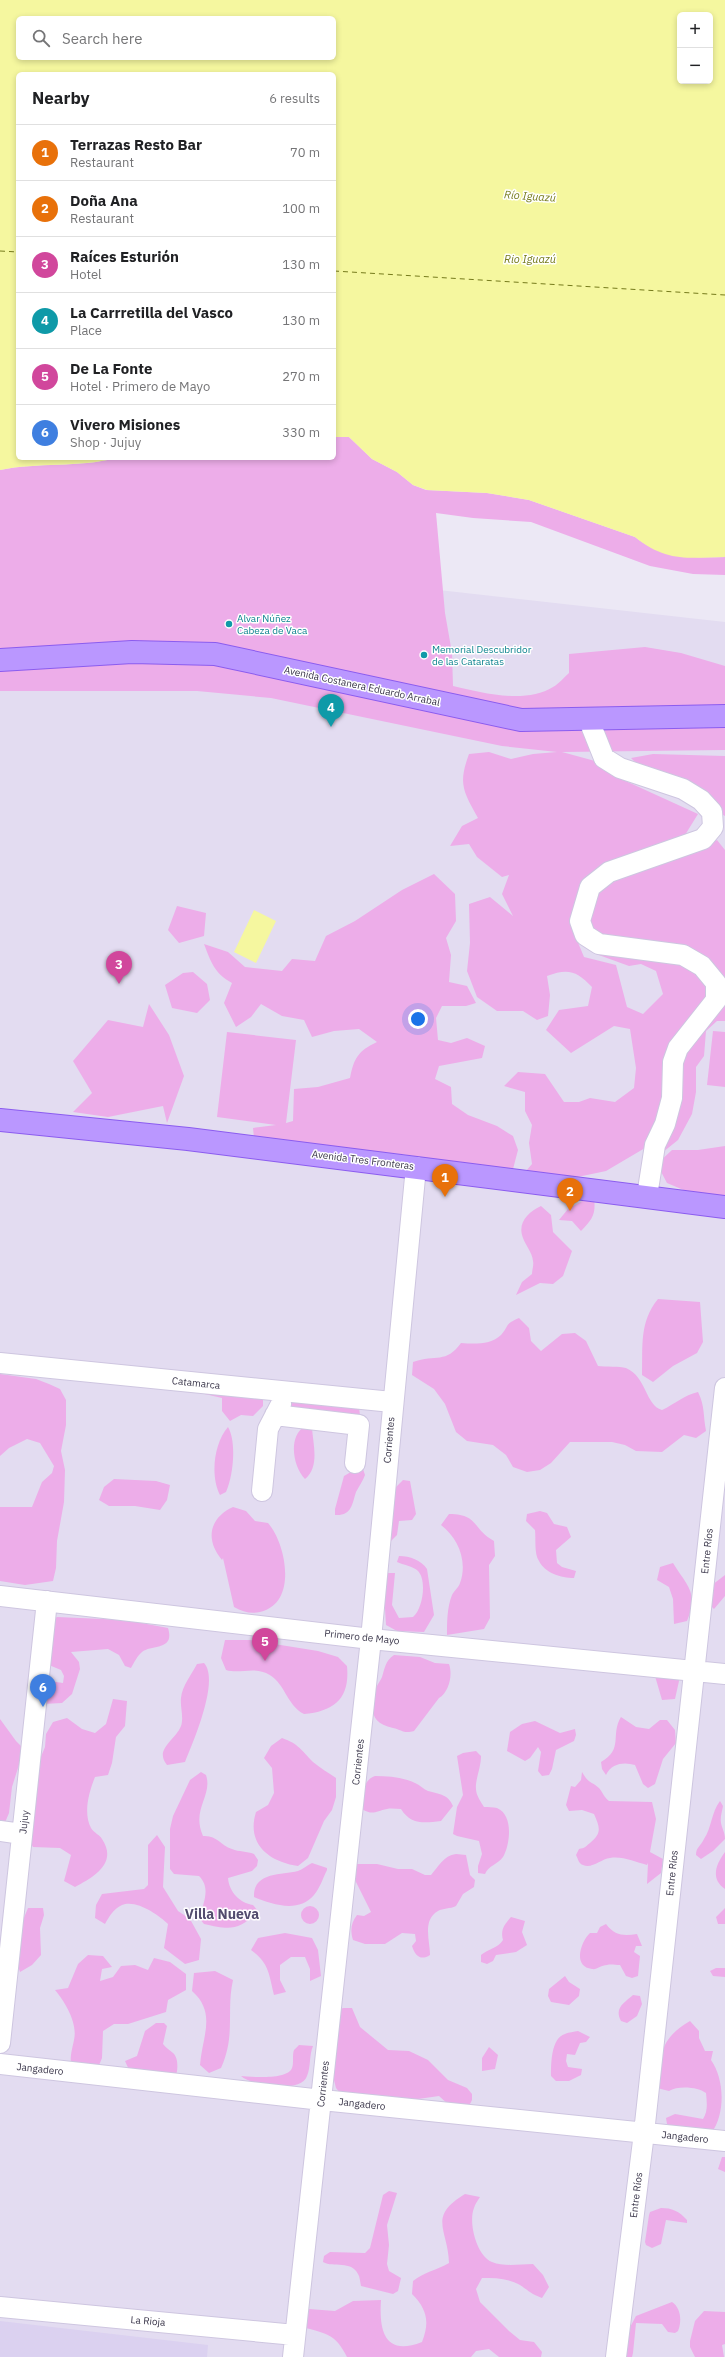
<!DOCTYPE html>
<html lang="en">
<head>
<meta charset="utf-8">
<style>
	:root { --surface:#fff; --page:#f2f2f2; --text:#202124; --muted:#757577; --line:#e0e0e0; --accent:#1a73e8 }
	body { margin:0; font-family:"IBM Plex Sans",sans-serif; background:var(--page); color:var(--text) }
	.controls { position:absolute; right:12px; top:12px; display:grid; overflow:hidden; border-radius:6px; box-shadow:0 2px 6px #0003 }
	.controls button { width:36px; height:36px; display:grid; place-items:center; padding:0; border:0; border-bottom:1px solid var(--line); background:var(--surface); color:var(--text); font:20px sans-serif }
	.you { position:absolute; left:418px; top:1019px; width:14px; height:14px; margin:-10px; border:3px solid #fff; border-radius:50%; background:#1a73e8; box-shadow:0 0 0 6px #1a73e833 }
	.badge { display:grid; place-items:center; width:26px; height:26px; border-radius:50%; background:var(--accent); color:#fff; font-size:13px; font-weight:700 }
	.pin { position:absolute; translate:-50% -33px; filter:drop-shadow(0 1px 2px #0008) }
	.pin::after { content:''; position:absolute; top:21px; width:14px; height:12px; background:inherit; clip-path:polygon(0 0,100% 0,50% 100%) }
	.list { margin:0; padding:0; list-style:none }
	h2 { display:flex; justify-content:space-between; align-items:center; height:52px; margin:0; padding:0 16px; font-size:17px }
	h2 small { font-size:13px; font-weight:400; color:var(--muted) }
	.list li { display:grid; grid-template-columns:26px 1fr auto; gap:12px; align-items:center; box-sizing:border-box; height:56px; padding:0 16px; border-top:1px solid var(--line) }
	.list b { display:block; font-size:15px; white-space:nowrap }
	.list p { margin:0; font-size:13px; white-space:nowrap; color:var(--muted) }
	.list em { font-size:13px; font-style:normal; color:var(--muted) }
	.icon { flex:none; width:22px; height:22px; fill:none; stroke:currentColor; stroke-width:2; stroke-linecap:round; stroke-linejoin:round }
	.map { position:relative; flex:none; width:725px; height:2357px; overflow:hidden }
	.search { position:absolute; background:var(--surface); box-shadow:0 2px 6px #0003; left:16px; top:16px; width:320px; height:44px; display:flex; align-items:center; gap:10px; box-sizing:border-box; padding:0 14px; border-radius:6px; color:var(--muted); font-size:15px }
	.panel { position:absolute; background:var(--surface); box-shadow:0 2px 6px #0003; left:16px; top:72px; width:320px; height:388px; border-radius:6px }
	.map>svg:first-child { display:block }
</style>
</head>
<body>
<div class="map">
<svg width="725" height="2357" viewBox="0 0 725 2357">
	<rect width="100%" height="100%" fill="#ece8f5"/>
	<!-- residential -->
	<path fill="#e3dcf1" d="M181,561L725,622V2357H0V595Z"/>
	<!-- education -->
	<path fill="#dbd1f0" d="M0,2321L208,2345L207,2357H0Z"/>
	<!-- green -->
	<path fill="#edade9" d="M343,436L349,437L372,459L397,472L413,485L426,490L487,493L529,500L635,537C661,558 694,558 725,557V575L693,574L650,566L531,522L473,518L436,513L445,613L452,653L453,686C482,693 526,704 553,687C559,684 564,677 569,673V654L645,647L681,653L725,666V750L562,752L595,761L619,778L698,814L685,835L595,874L575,900L574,933L584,957L616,965L627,1007L643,1014L663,994L656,971L641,964L629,966L596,954L589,949L592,945L689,967L707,983L709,1001L645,1148L606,1171L568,1179L526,1171L532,1164L529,1143L532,1125L525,1111V1092L504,1086L518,1072L545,1074L564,1102H579L590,1098L615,1102L634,1088L636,1068L630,1029L614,1026L571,1053L546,1030L559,1010L588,1006L592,987C577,971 568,968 547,976L550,995L548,1016L537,1020L523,1011H497L477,997L467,971L470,943L469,904L490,897L513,916L502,894L509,875L502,877L477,857L469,844L450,846L462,826L478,818C463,791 458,784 469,754L489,752L511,759L533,754L557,752L502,746L271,698L197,691H0V470C38,462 78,468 116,458H334V437Z
		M653,754L725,756V816L642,769L631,758Z
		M717,840L725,850V1021H717L706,1031L704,1056L696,1067V1092L692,1114L678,1140L663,1152L684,1054L724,983L636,943L591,932C584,889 612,878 648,866C654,864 664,865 669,861C674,858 678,852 682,848L704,846Z
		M434,874L455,894L456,921L446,938L451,955L449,982L467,986L476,1003L466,1006H442L436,1018L438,1040L451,1043L467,1038L485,1046L482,1058L439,1066L435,1079L451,1087L452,1104L468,1115L497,1126L513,1136L518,1150L513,1169L481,1168L408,1155L254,1138L253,1128L276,1125L217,1117L227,1032L296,1040L286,1123L293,1121L294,1089L318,1087L350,1078C354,1058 358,1051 377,1042L359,1029L334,1031L312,1037L304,1020L282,1016L261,1004L251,1017L236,1027L224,1003L232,983C214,973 211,962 204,944L228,952L245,967L282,971L292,959L315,961L326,936L355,921L402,890Z
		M177,906L206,913L204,936L179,943L168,930Z
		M193,972L207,984L210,1000L197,1013L172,1008L165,985L183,973Z
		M149,1004L169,1035L184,1076L167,1123L163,1106L108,1117L73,1112L92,1093L73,1061L108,1020L143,1027Z
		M713,1031L725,1032V1087L707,1085Z
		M725,1146V1197H700L667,1183L657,1164L672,1150H698Z
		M591,1196L594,1197C596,1214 593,1219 581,1231L572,1221L559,1220L568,1209Z
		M541,1206L551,1215L553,1232L572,1251L563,1276L553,1284L540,1283L516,1295L522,1282L532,1274C532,1270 534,1265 533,1261C532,1252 526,1246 523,1238C517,1223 528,1212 541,1206Z
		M658,1299L700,1302L703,1342L697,1353L673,1366L653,1382L642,1375C643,1347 639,1322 658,1299Z
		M519,1318L529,1328L531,1341L541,1351L562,1334L575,1333L586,1341L598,1366C605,1367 620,1366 626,1368C647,1377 645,1405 662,1410C675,1404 684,1395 698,1392C705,1406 703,1415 706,1431L696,1438L684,1435L662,1452L636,1451L625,1445L612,1442H570L551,1463L540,1470L527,1472L513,1467L506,1455L493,1445L467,1441L456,1432L445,1404L434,1389L412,1375L413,1362C436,1354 446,1364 461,1343C474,1344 491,1345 501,1335C510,1325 503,1325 519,1318Z
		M0,1374L36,1379L49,1384L60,1389L66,1400V1425L61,1451L65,1470L64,1502L57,1541L56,1568L53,1581L25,1585L0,1581V1507H32L42,1482L52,1473L54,1466L40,1443L27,1439L9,1448L0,1456Z
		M196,1392L263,1399V1406L253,1416L241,1415L230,1421L222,1411V1398Z
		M281,1400L359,1408L360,1415L356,1419L276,1404Z
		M228,1427C237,1442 233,1477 226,1492L220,1495C210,1476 214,1443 228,1427Z
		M304,1427L312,1428C313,1444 320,1467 305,1479C293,1467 288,1437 304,1427Z
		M356,1469H363L365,1475C363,1481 359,1486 356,1492C352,1504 352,1516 335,1515V1509L344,1476Z
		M114,1479L156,1481L170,1485L167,1500L160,1510L135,1506H109L99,1500L104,1487Z
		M403,1480L410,1481L416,1514L412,1520L399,1521L397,1535L389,1543L394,1489Z
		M233,1507L246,1511L255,1521L268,1523C285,1542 297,1597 266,1610C254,1615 245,1613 234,1607L223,1558L222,1560C205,1540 209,1518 233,1507Z
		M540,1511L547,1513L554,1524L567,1527L571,1537L556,1550L557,1563L562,1567L576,1571L574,1578C561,1578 545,1573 539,1561C534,1554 536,1539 535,1530L526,1521L527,1514Z
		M449,1514C479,1514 472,1529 494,1541L495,1556L489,1565L490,1618L484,1629L447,1635C447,1623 447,1607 452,1595C454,1591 459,1587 460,1583C468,1561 458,1538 441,1525Z
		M399,1556C410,1556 421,1560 427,1569L434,1615L424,1632L397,1631L386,1625L384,1592L388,1573H395L392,1605L399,1618L413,1617C423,1609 427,1580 418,1571C413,1566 403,1565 397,1562Z
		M673,1563C687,1586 699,1592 687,1621L674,1624L673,1599L669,1587L657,1580L660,1567Z
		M725,1575V1596L714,1609L709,1604L712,1585Z
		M57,1617L126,1620L168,1628C175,1651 152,1644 142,1652C137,1656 134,1663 131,1668L125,1666L119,1655L108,1649L71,1652L79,1662L80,1669L72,1694L62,1703L43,1704V1680L63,1683L64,1676L61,1670L49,1665L52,1652L51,1621Z
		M225,1640H250L318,1651L338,1657L347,1666C350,1698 335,1711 304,1714C286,1705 285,1681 266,1673C252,1667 240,1674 226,1670L221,1658Z
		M394,1655L420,1657L435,1663L449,1664C453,1675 449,1692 439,1698L414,1731C404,1734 402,1730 393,1728C371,1723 370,1711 375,1691C376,1686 380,1682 382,1677C385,1668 385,1661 394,1655Z
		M204,1663C220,1680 193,1742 185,1762L167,1765C154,1749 175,1741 181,1726C184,1717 180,1707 181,1698C182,1686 192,1674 197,1664Z
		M681,1672L675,1699L662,1700L655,1676Z
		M113,1699L127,1701L125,1726L116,1737L112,1763L108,1775L95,1777C89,1792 83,1813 91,1828C94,1833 100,1835 102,1839C118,1863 94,1877 75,1887L64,1881L71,1855L60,1848L33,1847L26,1835L40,1759L45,1747L46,1734L53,1722L67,1718L82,1729L95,1733L106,1724Z
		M621,1717L636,1727L649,1729L660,1720H667L675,1730L676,1743L663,1759L655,1784L648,1788L643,1784L635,1765C624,1762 612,1763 606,1775L602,1769L601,1762C624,1749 610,1735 621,1717Z
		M0,1719L16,1741L24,1749L12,1787L9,1813L4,1825L0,1824Z
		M535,1721L560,1733L575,1729L576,1735L574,1741L556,1750L552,1769L549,1775L542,1776L538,1771L541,1752L538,1747L530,1758L525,1761L507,1751L510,1732L522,1724Z
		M282,1738C299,1744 301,1750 313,1762C320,1768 329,1773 336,1778V1797L332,1810L324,1821L308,1858L298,1866C269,1862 246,1844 256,1812L268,1805L274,1793L272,1768L264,1758L271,1746Z
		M476,1751L481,1756C481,1768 475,1780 476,1789C476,1795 481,1802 484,1807C488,1807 493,1807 497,1808C514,1815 510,1845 503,1857C497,1865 489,1865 485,1874L478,1873V1866L482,1854L479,1841L457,1836L453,1834L457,1807L463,1795L457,1756L463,1753Z
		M201,1772L206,1775C213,1796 191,1809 203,1836C217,1835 220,1845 232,1849C239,1852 247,1851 254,1854L258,1860L257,1866L252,1871L228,1878C229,1892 240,1903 253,1905L258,1911C239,1931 230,1930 204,1924L200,1919C202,1904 212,1889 199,1876L174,1874L170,1869V1829L173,1816L190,1780Z
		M582,1772C589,1784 591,1781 599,1788C603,1793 604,1797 609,1801L652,1802L656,1819L650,1852L663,1859L661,1873L647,1884L648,1863L647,1865C635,1862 623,1856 610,1858C601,1859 592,1869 583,1865C579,1864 578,1859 576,1855L579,1849C585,1848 585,1847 590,1843C602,1833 600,1828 594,1814L582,1810L569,1811L566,1805L571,1786L575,1787L581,1780Z
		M375,1776C389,1776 402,1777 415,1783C420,1785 423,1789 428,1791C439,1794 448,1794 453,1806L441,1821C424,1823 411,1825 401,1809C396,1809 391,1808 387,1809C376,1811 373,1816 362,1809C364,1796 361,1781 375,1776Z
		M720,1801L723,1806C722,1812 720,1817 721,1823C722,1829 725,1832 725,1839L713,1851L701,1859L696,1855C696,1847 701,1846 704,1839C712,1827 711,1813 720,1801Z
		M157,1835L165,1847L163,1887L178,1911L190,1919L201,1939L199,1960L185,1964L164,1948L168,1924C159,1915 136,1899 122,1905C113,1909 109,1917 105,1924L95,1918L96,1905L102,1894L144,1889L148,1885V1845Z
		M725,1852V1889C710,1879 716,1864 725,1852Z
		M456,1854L466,1855L470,1875L475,1880L474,1887L463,1894L456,1906C450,1909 443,1908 438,1911C422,1920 430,1941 430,1955C421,1961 415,1956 412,1946L416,1941L415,1934L402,1933L385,1944H365L353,1940C350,1930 351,1923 357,1915L364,1916L371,1912L354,1878L356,1864H377L398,1869H412L425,1875H431C439,1866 443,1856 456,1854Z
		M312,1863L327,1868V1870C323,1878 320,1888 314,1895C299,1913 273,1905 254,1897C253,1872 281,1875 298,1871C303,1869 308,1865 312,1863Z
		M301 1915a9 9 0 1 1 18 0a9 9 0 1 1-18 0Z
		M28,1908H43L44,1915L40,1928L41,1955L32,1965L20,1972L16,1960L23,1920Z
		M725,1908V1924H718L716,1917Z
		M511,1917L525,1921L522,1932L527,1945L516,1952L496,1955L493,1961L487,1964L481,1962V1955C488,1949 498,1948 503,1940C500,1929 505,1924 511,1917Z
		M606,1924C615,1936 624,1936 637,1934L642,1946H636L634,1952L640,1956L638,1976L632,1978L626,1976L620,1965C615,1965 611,1964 607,1965C601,1965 597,1970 592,1969C572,1967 581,1941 590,1933H597L600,1927Z
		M285,1933L312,1938L318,1950L321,1976L310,1981V1969L305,1957H291L280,1965V1980L286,1992L274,1995C269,1974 269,1963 251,1950L258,1938Z
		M88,1955L103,1956L112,1967L102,1969L100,1981L113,1977L121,1966L135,1965L148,1970L154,1958L170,1962L186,1974V1990L168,2000L166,2012L128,2024H114L103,2031L102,2058L97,2070L71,2065C70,2055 72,2050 74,2040C78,2023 65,2002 55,1990L68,1988L78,1964Z
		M716,1968H725V1977L713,1976L710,1971Z
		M215,1971L233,1980C226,2011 236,2035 221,2068L209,2073L200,2065C202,2037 217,2013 192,1991L194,1973Z
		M565,1976L569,1982L580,1989L579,1996L569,2005L551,2002L548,1996L549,1989Z
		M633,1995L640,1996L642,2004L637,2016L627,2023L621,2021C614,2008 624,2003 633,1995Z
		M344,2008H352L360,2027L388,2050L409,2051L428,2060L448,2080L467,2088L472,2094V2100L469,2106L449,2105L439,2096L418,2099L411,2103L340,2093L336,2088L333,2076L338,2009Z
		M690,2021L699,2031V2038L705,2051H713L711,2060C725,2080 725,2114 712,2132L672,2128L667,2124L666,2118L675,2114L703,2119C708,2111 707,2103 706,2093C699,2087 678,2085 669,2091L657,2088C661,2055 659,2039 690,2021Z
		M156,2023H164L167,2026L163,2044C166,2048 170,2050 173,2053C179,2058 178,2072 175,2078L130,2072L125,2061L137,2056L145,2031Z
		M578,2031L590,2037L586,2042L580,2043L575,2055L567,2054L566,2061L568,2067L582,2069L581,2075L569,2081H556L551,2076C551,2064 551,2038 565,2034C569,2032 574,2032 578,2031Z
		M299,2045L313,2046C309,2055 311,2067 307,2076C301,2094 252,2086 241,2076C251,2077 288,2080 292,2068C294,2063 292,2055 294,2050Z
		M489,2047L498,2055L495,2069L482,2071V2058Z
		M722,2157H725V2172L718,2169Z
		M389,2191L397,2193L387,2225L389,2245L387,2264L389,2271L401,2278L398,2291L393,2294L361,2286C360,2282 360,2277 358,2274C351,2260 334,2268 323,2262L324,2256L330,2252L365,2253L370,2248L383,2195Z
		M465,2194L480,2197C478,2200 475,2204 474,2208C468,2223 477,2256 492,2262C504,2267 520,2264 533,2264L543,2275L549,2287L542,2298C531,2294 529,2291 520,2285C508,2278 495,2278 482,2278L476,2289L480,2302L509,2331L520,2340L534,2342L542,2352L541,2357H499L489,2349L476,2351L471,2357H347C336,2335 328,2334 306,2328L309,2309L335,2311L353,2301L381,2300C379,2330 384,2357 422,2342C430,2322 427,2309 412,2294L413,2281C424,2272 437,2270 449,2263C448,2229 427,2217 465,2194Z
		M661,2208C672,2208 679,2211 687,2220V2223L666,2220L661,2244L652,2248L646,2245L645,2242L649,2215L650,2212Z
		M672,2302C681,2308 682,2321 678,2331L675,2333L668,2332L662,2324L636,2323L633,2353L632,2357H627L625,2354L628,2331L636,2316Z
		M704,2311L725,2312V2344L722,2345L724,2357H695L690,2347V2341L695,2321Z"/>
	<!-- water -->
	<path fill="#f5f79f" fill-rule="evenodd" d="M0,0H725V557C687,558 666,562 635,537L529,500L487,493L427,490L413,485L397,472L372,459L349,437H334V74H18V458H116C78,468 38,462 0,470ZM680,15H710V81H680ZM18,18H334V58H18Z
		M254,910L276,921L256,963L234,952Z"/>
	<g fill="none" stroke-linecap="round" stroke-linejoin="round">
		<!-- ferry -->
		<path stroke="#767b1c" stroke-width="1" stroke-dasharray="5 4" stroke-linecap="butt" d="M0,251L18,252
			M334,271L725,295"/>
		<defs>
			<path id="minor" d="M588,718L604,758L620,768L683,789L701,800L712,812L713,827L703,839L609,872L590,887L580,921L585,935L599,944L683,955L702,966L716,983V1000L678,1048L673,1062L672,1098L665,1124L655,1145L647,1196
				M0,1363L392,1402
				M275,1415L359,1425L355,1463
				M262,1491L268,1429L281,1404
				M0,1596L371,1639L725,1674
				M0,1831L22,1834
				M0,2043L47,1601
				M0,2064L322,2100L725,2141
				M0,2307L295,2335
				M293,2357L371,1639L416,1167
				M616,2357L644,2133L725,1388"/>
			<path id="major" d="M0,660L132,652L215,654L521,720L725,716
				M0,1120L188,1139L725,1207"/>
		</defs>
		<!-- minor casing -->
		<use href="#minor" stroke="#cec6e0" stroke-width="22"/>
		<!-- major casing -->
		<use href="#major" stroke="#8b5cef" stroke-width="24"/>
		<!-- minor -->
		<use href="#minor" stroke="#fff" stroke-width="20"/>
		<!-- major -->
		<use href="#major" stroke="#ba97ff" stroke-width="22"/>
	</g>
	<!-- markers -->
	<g fill="#0f9aa8" stroke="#fff" stroke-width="1.5">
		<circle cx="229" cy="624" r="4"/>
		<circle cx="424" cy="655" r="4"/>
	</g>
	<g text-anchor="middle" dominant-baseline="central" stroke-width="3" stroke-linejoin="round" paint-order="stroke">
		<!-- culture labels -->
		<g font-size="10" fill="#0d838f" stroke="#fff" text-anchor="start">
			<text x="237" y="618">Alvar Núñez<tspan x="237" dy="12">Cabeza de Vaca</tspan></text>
			<text x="432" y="649">Memorial Descubridor<tspan x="432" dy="12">de las Cataratas</tspan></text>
		</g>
		<!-- street labels -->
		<g font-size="10" fill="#3a364a" stroke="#fff">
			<text transform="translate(362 686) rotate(12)">Avenida Costanera Eduardo Arrabal</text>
			<text transform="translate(363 1160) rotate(7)">Avenida Tres Fronteras</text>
			<text transform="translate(196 1383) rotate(6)">Catamarca</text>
			<text transform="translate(389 1440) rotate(-85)">Corrientes</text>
			<text transform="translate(707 1551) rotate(-84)">Entre Ríos</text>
			<text transform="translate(362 1637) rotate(6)">Primero de Mayo</text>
			<text transform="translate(358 1762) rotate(-84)">Corrientes</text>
			<text transform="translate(24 1822) rotate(-84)">Jujuy</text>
			<text transform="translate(672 1873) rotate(-84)">Entre Ríos</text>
			<text transform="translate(40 2069) rotate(6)">Jangadero</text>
			<text transform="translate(323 2084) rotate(-84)">Corrientes</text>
			<text transform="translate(362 2104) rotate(6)">Jangadero</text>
			<text transform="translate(685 2137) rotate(6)">Jangadero</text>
			<text transform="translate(636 2195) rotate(-83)">Entre Ríos</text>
			<text transform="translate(148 2321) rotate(5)">La Rioja</text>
		</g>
		<!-- water labels -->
		<g font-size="11" font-style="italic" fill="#767b1c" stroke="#fff">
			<text transform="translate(530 196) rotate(4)">Río Iguazú</text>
			<text x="530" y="259">Rio Iguazú</text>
		</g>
		<!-- district labels -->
		<g font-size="14" font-weight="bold" fill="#534c6e" stroke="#fff">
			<text x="222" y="1914">Villa Nueva</text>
		</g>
	</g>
</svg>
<div class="controls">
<button>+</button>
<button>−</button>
</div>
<div class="you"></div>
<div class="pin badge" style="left:445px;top:1197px;background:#e8710a">1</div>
<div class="pin badge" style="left:570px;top:1211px;background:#e8710a">2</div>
<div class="pin badge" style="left:119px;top:984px;background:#d1479c">3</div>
<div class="pin badge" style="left:331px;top:727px;background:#0f9aa8">4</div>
<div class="pin badge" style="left:265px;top:1661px;background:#d1479c">5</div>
<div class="pin badge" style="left:43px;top:1707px;background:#3f7fe0">6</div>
<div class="search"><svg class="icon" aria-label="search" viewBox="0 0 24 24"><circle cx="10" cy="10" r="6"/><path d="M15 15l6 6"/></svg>Search here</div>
<section class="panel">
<h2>Nearby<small>6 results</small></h2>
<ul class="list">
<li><span class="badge" style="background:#e8710a">1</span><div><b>Terrazas Resto Bar</b><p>Restaurant</p></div><em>70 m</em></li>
<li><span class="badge" style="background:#e8710a">2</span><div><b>Doña Ana</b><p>Restaurant</p></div><em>100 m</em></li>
<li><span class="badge" style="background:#d1479c">3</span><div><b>Raíces Esturión</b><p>Hotel</p></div><em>130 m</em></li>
<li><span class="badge" style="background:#0f9aa8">4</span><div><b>La Carrretilla del Vasco</b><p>Place</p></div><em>130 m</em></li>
<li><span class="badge" style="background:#d1479c">5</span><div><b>De La Fonte</b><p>Hotel · Primero de Mayo</p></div><em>270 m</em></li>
<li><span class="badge" style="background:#3f7fe0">6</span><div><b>Vivero Misiones</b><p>Shop · Jujuy</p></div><em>330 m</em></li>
</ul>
</section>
</div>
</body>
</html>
